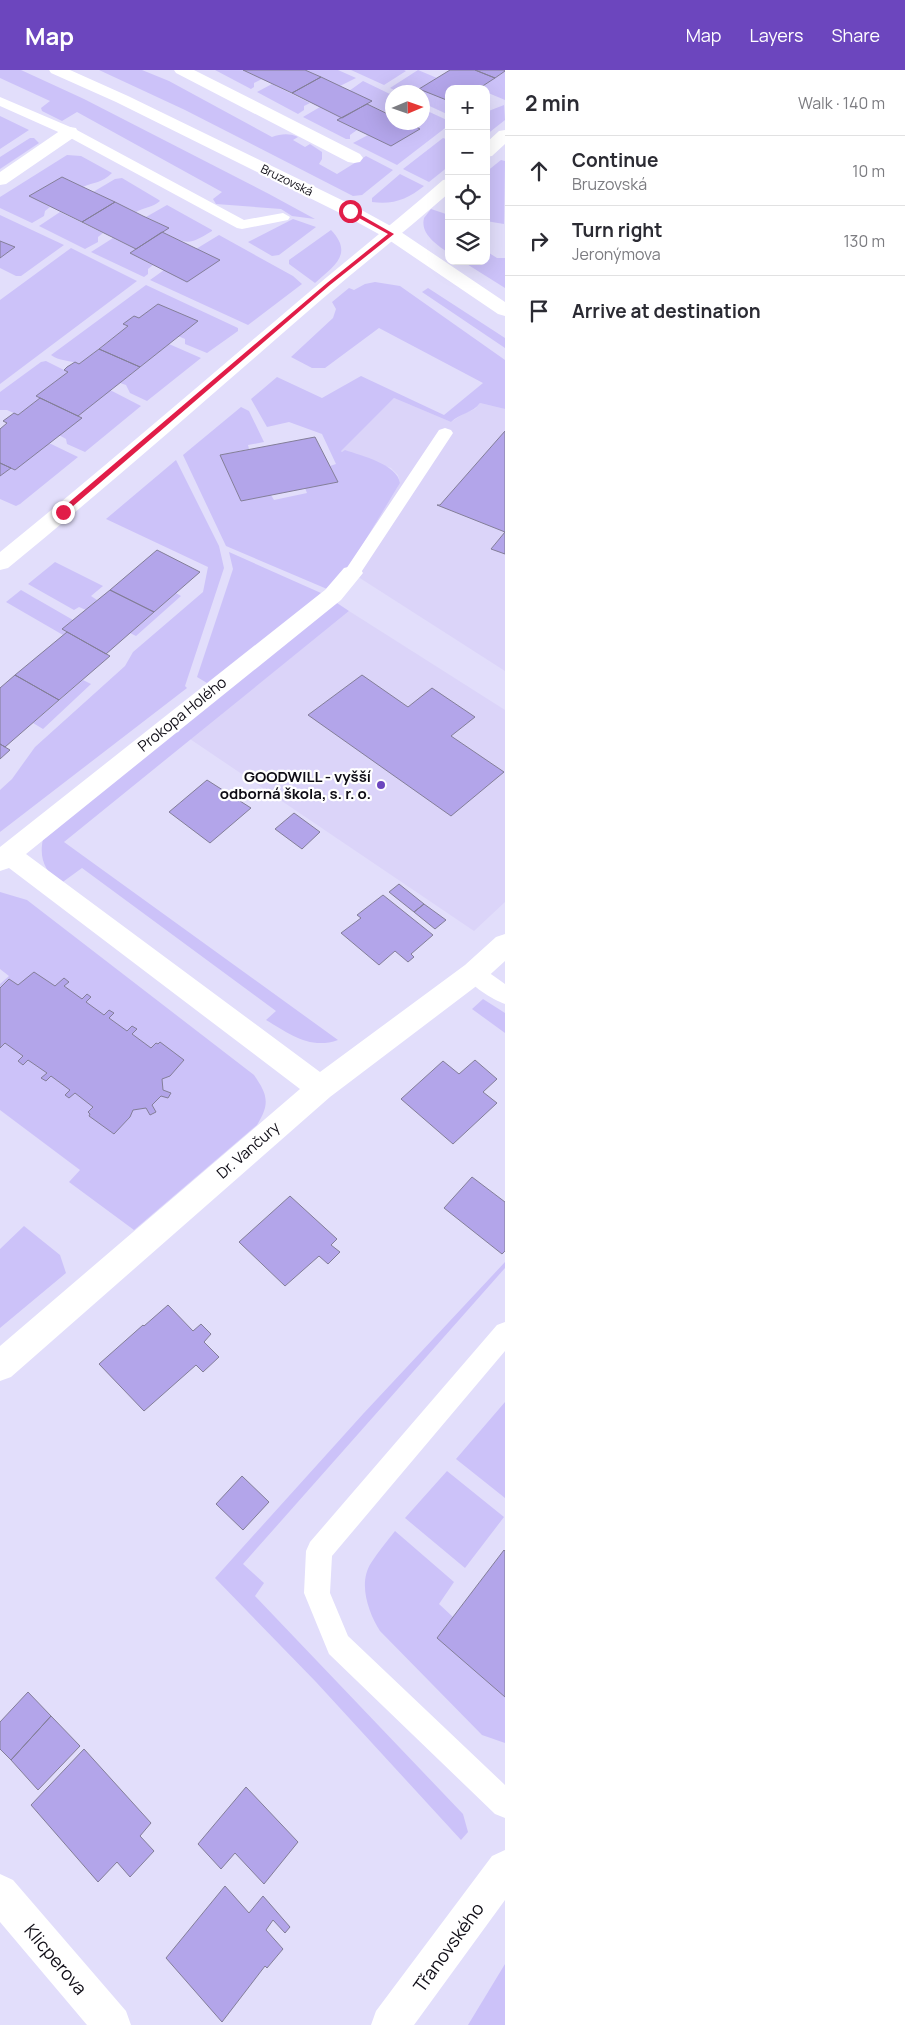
<!DOCTYPE html>
<html lang="en">
<head>
<meta charset="utf-8">
<style>
	:root { --surface:#fff; --page:#f7f7f7; --text:#2b2b33; --muted:#7c7c81; --line:#e1e1e2; --accent:#6c46be }
	body { margin:0; font-family:Manrope,sans-serif; background:var(--page); color:var(--text) }
	.controls { position:absolute; right:15px; top:15px; display:grid; overflow:hidden; border-radius:10px; box-shadow:0 5px 20px #0002 }
	.controls button { width:45px; height:45px; display:grid; place-items:center; padding:0; border:0; border-bottom:1px solid var(--line); background:var(--surface); color:var(--text); font:25px sans-serif }
	.compass { position:absolute; left:385px; top:15px; width:45px; height:45px; border-radius:50%; background:var(--surface); box-shadow:0 5px 20px #0002; rotate:88deg }
	.stop { position:absolute; width:15px; height:15px; margin:-11px; border:4px solid #e11d48; border-radius:50%; background:#fff }
	.stop.end { background:#e11d48; border-color:#fff; box-shadow:0 1px 5px #0008 }
	.list { margin:0; padding:0; list-style:none }
	h2 { display:flex; justify-content:space-between; align-items:center; height:65px; margin:0; padding:0 20px; font-size:21px }
	h2 small { font-size:16px; font-weight:400; color:var(--muted) }
	.list li { display:grid; grid-template-columns:32px 1fr auto; gap:15px; align-items:center; box-sizing:border-box; height:70px; padding:0 20px; border-top:1px solid var(--line) }
	.list b { display:block; font-size:19px; white-space:nowrap }
	.list p { margin:0; font-size:16px; white-space:nowrap; color:var(--muted) }
	.list em { font-size:16px; font-style:normal; color:var(--muted) }
	.icon { flex:none; width:28px; height:28px; fill:none; stroke:currentColor; stroke-width:2; stroke-linecap:round; stroke-linejoin:round }
	.map { position:relative; flex:none; width:505px; height:1955px; overflow:hidden }
	header { display:flex; align-items:center; gap:30px; box-sizing:border-box; height:70px; padding:0 25px; background:var(--accent); color:#fff }
	header strong { font-size:24px }
	nav { display:flex; gap:28px; margin-inline-start:auto; font-size:18px }
	main { display:flex }
	aside { flex:1; background:var(--surface) }
	.map>svg:first-child { display:block }
</style>
</head>
<body>
<header>
<strong>Map</strong>
<nav><a>Map</a><a>Layers</a><a>Share</a></nav>
</header>
<main>
<div class="map">
<svg width="505" height="1955" viewBox="0 0 505 1955">
	<rect width="100%" height="100%" fill="#e2defb"/>
	<!-- built -->
	<path fill="#dbd4f9" d="M394,328L451,352L463,344L475,339L480,333L505,339V601L352,503L351,494L400,413L398,405L391,398L340,381Z
		M349,541L505,640V832L474,861L190,669Z"/>
	<!-- green -->
	<path fill="#ccc2f9" d="M0,0H21L84,29L269,124L315,149L292,146L281,139L216,134L213,129L222,122L77,42L62,51L42,41L41,38L50,31L0,8Z
		M99,0H142L169,11L272,67C281,64 289,63 298,67L293,70L305,77L310,74L322,82V89L319,94L337,104L366,86L393,100L362,125L353,126L185,40Z
		M215,0H243L262,9L254,13V17L251,19Z
		M305,0H338L356,8L340,16Z
		M351,0H404L406,1L384,15Z
		M418,0L437,8L420,19L449,31V45L423,33L422,22H399L390,18Z
		M505,1V30L486,22V19H478Z
		M363,11L392,25V41L388,43L367,34L371,31L349,21Z
		M272,14L310,33L304,36V40L298,44L257,22Z
		M504,35L505,50L486,65V42Z
		M320,37L342,48L338,51L357,60L350,65V69H346L303,47Z
		M423,39L449,51V55L397,95L353,73L368,65L391,76L420,59L407,53L422,52Z
		M0,46L29,60L0,79Z
		M30,68H34L39,73L0,99V87Z
		M443,68L449,70V96L429,112L403,99Z
		M67,85L81,86L112,103C102,113 94,112 83,117L62,107L29,126L50,137L45,141L44,146L32,153L0,138V127Z
		M501,90L505,91L504,154L486,151V102Z
		M400,104L424,116C408,129 393,135 372,132V128Z
		M122,108L159,130L160,131C152,138 144,137 136,142L93,122L115,109Z
		M167,135L212,160V161C188,176 187,174 162,162L169,158L146,147Z
		M431,139L449,145V183C437,175 420,164 424,148Z
		M60,142L103,163L98,167V172L85,179L39,156Z
		M0,145L64,175L21,206H16L0,198V188L15,177L0,171Z
		M293,149L316,157L279,185L272,186L248,172Z
		M331,160C354,184 334,196 315,213L289,194V190Z
		M219,165L293,206L302,214L248,255L150,210L164,200L220,190L196,179Z
		M113,168L136,179L130,183L153,195L148,199V204L144,207L91,182Z
		M71,178L137,211L0,314V230Z
		M486,181L497,188H505V218L462,191H486Z
		M375,212L400,216L505,290V339L480,333C473,343 460,343 451,352L394,328L341,381L342,382L345,380C362,386 397,394 400,413L351,494L327,519L226,476L183,385L241,337L249,341L264,372L248,375L249,379L220,385L241,431L271,425L274,430L307,423L305,418L338,412L330,396L336,394L322,364L289,352L267,357L251,329L277,307L322,328L361,306L444,345L483,313L379,258L325,298H312L291,287L333,248L336,239L332,232L349,218L354,220L365,214Z
		M146,215L238,258V261L207,283L185,274V269L178,266L198,251L158,234L139,248L123,254L128,256L79,294C69,290 59,291 51,285Z
		M428,218L505,268V278L422,222Z
		M169,274L201,288L147,331L130,323L126,315L120,313Z
		M46,291L68,302L37,326L40,328L18,345L7,340H0V322L41,292Z
		M110,320L141,336L85,382L67,374L66,369L59,365L81,348L78,346Z
		M49,373L78,387L20,434L16,436L0,429V406L11,398L15,400Z
		M176,390L219,476L224,498L185,616L187,618L0,762V720L12,709L35,677L125,596L133,582L203,522L208,497L106,449Z
		M229,482L321,523L207,613L197,607L233,499Z
		M55,492L103,516L91,526L97,530L86,540L79,537L74,540L28,514Z
		M21,520L73,550L63,559L67,562L63,565L6,532Z
		M176,523L181,526L136,566L130,563Z
		M334,531L349,541L64,772L338,970C310,980 290,964 266,950L276,941L82,798L60,814C44,800 38,787 44,765Z
		M83,610L91,614L43,659L33,653Z
		M0,822L27,830L254,1005C268,1025 270,1034 257,1055L134,1160L69,1112L80,1100L0,1040V914L9,906L0,899Z
		M483,929L505,943V963L472,939Z
		M24,1156L60,1185L66,1203L0,1258V1179Z
		M505,1192V1198L243,1494L264,1513L255,1526L463,1744L468,1762L461,1770L316,1612L215,1508L363,1344Z
		M505,1332V1428L456,1389Z
		M447,1401L504,1447L465,1498L405,1448Z
		M395,1461L454,1512L439,1534L453,1547L505,1627V1673L482,1665L380,1561C368,1542 358,1513 371,1493C378,1482 387,1471 395,1461Z
		M505,1894V1955H468Z"/>
	<!-- building -->
	<path fill="#b3a5ea" stroke="#837e98" d="M243,0H305L321,7L292,23Z
		M450,0H475L495,8L478,19H449V31L419,19Z
		M475,0H505V1L495,8Z
		M321,7L340,16L372,31L342,48L292,23Z
		M367,34L392,46V52H407L420,59L391,76L337,50Z
		M62,107L83,117L115,132L82,152L29,126Z
		M115,132L143,146L169,158L136,179L82,152Z
		M162,162L193,177L220,190L187,212L130,183Z
		M0,171L15,177L0,188Z
		M158,234L198,251L140,297L99,279L128,256L123,254L134,246L139,248Z
		M99,279L140,297L78,346L36,326L68,302L64,300L67,297L75,292L79,294Z
		M40,328L82,348L15,400L0,393V359L7,353L3,351L14,343L18,345Z
		M505,361V484L491,479L505,462L437,435H440Z
		M315,367L338,412L241,431L220,385Z
		M0,393L11,398L0,406Z
		M157,480L200,502L154,542L110,520Z
		M110,520L154,542L106,584L62,559Z
		M67,562L110,586L59,630L15,605Z
		M15,605L59,630L5,677L0,674V618Z
		M362,605L408,637L432,618L475,647L451,666L504,702L451,746L308,645Z
		M0,674L10,680L0,689Z
		M207,710L251,738L210,773L169,742Z
		M294,743L320,762L302,779L275,759Z
		M399,814L424,834L414,842L389,822Z
		M383,825L433,865L411,884L414,887L408,892L395,881L379,895L341,863L361,848L357,845Z
		M424,834L446,850L435,859L414,842Z
		M34,902L55,916L64,908L69,912L64,916L82,929L87,924L91,927L86,932L104,945L109,940L114,943L109,948L127,961L132,956L137,959L132,964L151,978L156,973L158,974L160,972L184,990L170,1006L162,1009L163,1020L171,1023L168,1028L161,1026L152,1035L156,1042L150,1045L146,1038L133,1040L130,1047L114,1064L89,1046L90,1044L88,1042L93,1037L75,1023L69,1028L65,1025L70,1020L51,1006L46,1011L41,1008L47,1003L28,990L23,995L18,991L23,986L5,973L0,978V918L9,909L18,915Z
		M475,990L497,1009L483,1022L497,1033L453,1074L401,1029L443,991L459,1004Z
		M472,1107L505,1132V1181L502,1184L444,1138Z
		M290,1126L337,1169L331,1175L340,1182L328,1194L319,1186L285,1216L239,1172Z
		M168,1235L193,1261L201,1254L211,1264L204,1272L219,1287L203,1302L196,1295L144,1341L99,1294L143,1255L144,1256Z
		M242,1406L269,1432L243,1460L216,1434Z
		M504,1480L505,1481V1627L437,1568Z
		M28,1622L51,1646L11,1690L0,1679V1652Z
		M51,1646L80,1676L38,1720L11,1690Z
		M84,1679L151,1753L140,1766L154,1781L130,1807L117,1792L98,1812L31,1735Z
		M246,1717L298,1772L264,1814L235,1783L221,1799L198,1774Z
		M225,1816L249,1843L263,1826L290,1857L285,1863L273,1850L266,1860L283,1879L267,1898L265,1896L222,1952L166,1888Z"/>
	<g fill="none" stroke-linecap="round" stroke-linejoin="round">
		<!-- service -->
		<path fill="#fff" fill-rule="evenodd" d="M0,27L75,59L244,150L283,143L290,147L288,150L242,159L237,158L65,65L0,36Z
			M445,358L451,360L453,363L358,507L352,509L346,507L344,503L346,499L439,360Z
			M474,895L481,897L505,914V934C492,929 470,916 464,903L467,897Z
			M505,1252V1281L332,1486L330,1523L348,1566L505,1715V1748L495,1744L329,1584L304,1523L306,1481L310,1472L497,1255Z"/>
		<!-- minor -->
		<path fill="#fff" fill-rule="evenodd" d="M174,0H194L360,84L363,88L360,92L354,93L348,92L176,3Z
			M70,57L76,58L78,62L76,66L6,114L0,115V102L64,58Z
			M505,60V74L492,86L486,87V73L499,61Z
			M449,109V123C407,160 363,194 321,230C217,320 114,411 8,498L0,500V482C100,401 197,317 295,234C344,192 394,153 443,110Z
			M352,496L360,498L363,503L341,530L26,784L320,1002L465,895L496,867L505,864V891L483,911L330,1027L11,1307L0,1311V1276L300,1019L9,798L0,801V777L325,520L344,498Z
			M505,1780V1830L414,1955H371L376,1941L492,1786Z
			M0,1804L13,1810L126,1941L131,1955H87L0,1852Z"/>
		<!-- secondary -->
		<path fill="#fff" fill-rule="evenodd" d="M49,0H70L128,26L356,137L398,160L505,232V246L498,244L386,168L344,145L116,32L51,3Z"/>
	</g>
	<!-- route -->
	<path fill="#e11d48" d="M348,140H352L394,164L330,215L65,443H60V440L327,213L388,164L348,142Z"/>
	<!-- markers -->
	<circle fill="#6c46be" stroke="#fff" stroke-width="2" cx="381" cy="715" r="5"/>
	<g text-anchor="middle" dominant-baseline="central" stroke-width="4.5" stroke-linejoin="round" paint-order="stroke">
		<!-- far-street labels -->
		<g font-size="12" fill="#0e0c15" stroke="#fff">
			<text transform="translate(287 110) rotate(26)">Bruzovská</text>
		</g>
		<!-- street labels -->
		<g font-size="15" fill="#0e0c15" stroke="#fff">
			<text transform="translate(182 644) rotate(-39)">Prokopa Holého</text>
			<text transform="translate(248 1080) rotate(-41)">Dr. Vančury</text>
		</g>
		<!-- poi labels -->
		<g font-size="15" font-weight="bold" fill="#0e0c15" stroke="#fff" text-anchor="end">
			<text x="371" y="706">GOODWILL - vyšší<tspan x="371" dy="17">odborná škola, s. r. o.</tspan></text>
		</g>
		<!-- near-street labels -->
		<g font-size="18" fill="#0e0c15" stroke="#fff">
			<text transform="translate(448 1877) rotate(-54)">Třanovského</text>
			<text transform="translate(56 1889) rotate(50)">Klicperova</text>
		</g>
	</g>
</svg>
<div class="controls">
<button>+</button>
<button>−</button>
<button><svg class="icon" aria-label="locate" viewBox="0 0 24 24"><circle cx="12" cy="12" r="6"/><path d="M12 2v4M12 18v4M2 12h4M18 12h4"/></svg></button>
<button><svg class="icon" aria-label="layers" viewBox="0 0 24 24"><path d="M12 4l9 5-9 5-9-5zM3 14l9 5 9-5"/></svg></button>
</div>
<svg class="compass" viewBox="-18 -18 36 36"><path d="M0-13l5 13h-10z" fill="#e53935"/><path d="M0 13l5-13h-10z" fill="#7c7c81"/></svg>
<div class="stop" style="left:350px;top:141px"></div>
<div class="stop end" style="left:63px;top:442px"></div>
</div>
<aside>
<h2>2 min<small>Walk · 140 m</small></h2>
<ul class="list">
<li><svg class="icon" aria-label="ahead" viewBox="0 0 24 24"><path d="M12 20V5M6 11l6-6 6 6"/></svg><div><b>Continue</b><p>Bruzovská</p></div><em>10 m</em></li>
<li><svg class="icon" aria-label="right" viewBox="0 0 24 24"><path d="M7 20v-9h11M14 6l5 5-5 5"/></svg><div><b>Turn right</b><p>Jeronýmova</p></div><em>130 m</em></li>
<li><svg class="icon" aria-label="arrive" viewBox="0 0 24 24"><path d="M6 21V4h12l-3 4 3 4H6"/></svg><div><b>Arrive at destination</b></div></li>
</ul>
</aside>
</main>
</body>
</html>
